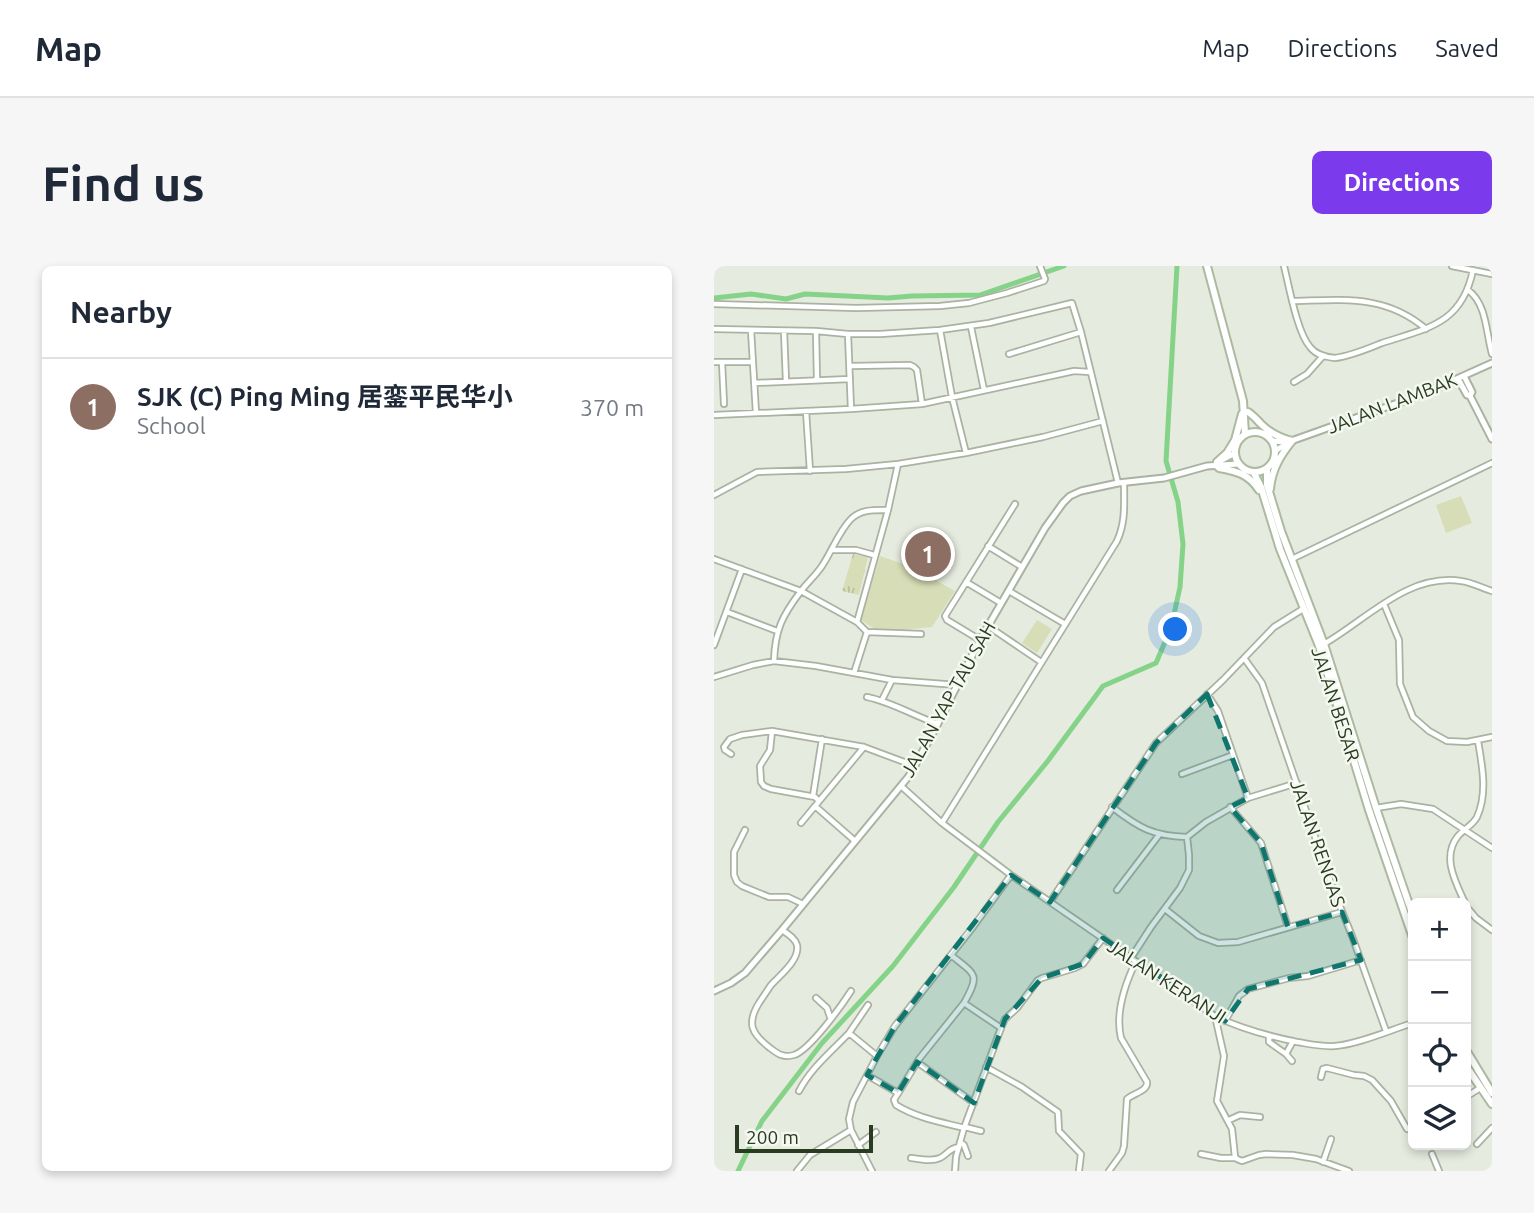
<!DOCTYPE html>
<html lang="en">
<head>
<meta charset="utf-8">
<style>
	:root { --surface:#fff; --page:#f6f6f7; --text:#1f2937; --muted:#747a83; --line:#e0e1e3; --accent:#7c3aed }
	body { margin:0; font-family:Ubuntu,"Noto Sans SC",sans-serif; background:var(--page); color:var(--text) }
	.controls { position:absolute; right:21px; bottom:21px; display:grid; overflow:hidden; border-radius:10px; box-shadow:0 4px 10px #0003 }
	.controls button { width:63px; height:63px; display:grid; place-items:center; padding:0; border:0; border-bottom:2px solid var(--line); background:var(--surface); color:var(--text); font:35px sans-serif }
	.scale { position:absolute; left:21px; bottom:18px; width:138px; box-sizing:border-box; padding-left:7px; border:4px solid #2a3c1f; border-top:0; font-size:19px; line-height:24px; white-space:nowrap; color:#2a3c1f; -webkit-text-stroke:5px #f4f8f0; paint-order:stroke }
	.you { position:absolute; left:462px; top:364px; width:24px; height:24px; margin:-18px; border:5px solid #fff; border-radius:50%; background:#1a73e8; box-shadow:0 0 0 10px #1a73e833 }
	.badge { display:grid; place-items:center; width:46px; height:46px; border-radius:50%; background:var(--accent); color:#fff; font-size:23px; font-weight:700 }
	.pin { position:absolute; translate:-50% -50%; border:4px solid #fff; box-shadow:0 2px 7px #0006 }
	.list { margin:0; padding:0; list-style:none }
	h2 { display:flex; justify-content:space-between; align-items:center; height:91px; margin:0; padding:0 28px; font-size:30px }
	h2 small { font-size:23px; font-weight:400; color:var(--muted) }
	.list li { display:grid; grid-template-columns:46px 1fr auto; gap:21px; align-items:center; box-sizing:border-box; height:98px; padding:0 28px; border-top:2px solid var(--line) }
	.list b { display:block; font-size:26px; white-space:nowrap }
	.list p { margin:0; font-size:23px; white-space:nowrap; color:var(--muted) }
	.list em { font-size:23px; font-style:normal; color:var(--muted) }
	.icon { flex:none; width:38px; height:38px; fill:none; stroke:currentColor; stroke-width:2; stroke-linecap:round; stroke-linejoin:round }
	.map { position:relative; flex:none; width:778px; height:905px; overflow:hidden; border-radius:10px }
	header { display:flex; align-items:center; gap:42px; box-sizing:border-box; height:98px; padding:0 35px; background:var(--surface); border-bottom:2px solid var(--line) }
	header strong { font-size:33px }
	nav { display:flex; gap:38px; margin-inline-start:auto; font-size:24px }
	.intro { display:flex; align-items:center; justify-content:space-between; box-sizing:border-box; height:168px; padding:0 42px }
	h1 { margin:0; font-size:49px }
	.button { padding:18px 32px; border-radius:10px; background:var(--accent); color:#fff; font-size:24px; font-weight:700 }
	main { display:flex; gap:42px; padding:0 42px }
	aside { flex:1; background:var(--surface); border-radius:10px; box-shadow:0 4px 10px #0003 }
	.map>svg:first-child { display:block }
</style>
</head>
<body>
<header>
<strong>Map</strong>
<nav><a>Map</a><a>Directions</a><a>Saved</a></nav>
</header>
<div class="intro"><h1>Find us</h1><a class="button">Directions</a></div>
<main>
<aside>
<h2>Nearby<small></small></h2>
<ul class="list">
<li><span class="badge" style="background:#8d6e63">1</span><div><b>SJK (C) Ping Ming 居銮平民华小</b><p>School</p></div><em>370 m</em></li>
</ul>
</aside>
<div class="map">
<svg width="778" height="905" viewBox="0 0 778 905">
	<defs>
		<pattern id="park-tufts" width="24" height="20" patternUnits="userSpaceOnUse" patternTransform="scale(1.75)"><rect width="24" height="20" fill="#d7deb7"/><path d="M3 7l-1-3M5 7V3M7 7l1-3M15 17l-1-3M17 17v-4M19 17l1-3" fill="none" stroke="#b9bf9d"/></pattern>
	</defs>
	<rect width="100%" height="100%" fill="#e6ebdf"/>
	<!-- grass -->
	<path fill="#d7deb7" d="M747,230L758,257L732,267L722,239Z
		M166,290L198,301L241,325L218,361L177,365L161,363L147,354Z
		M323,354L338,363L323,387L308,377Z"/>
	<!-- park -->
	<path fill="url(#park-tufts)" d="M139,288L154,291L145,329L128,325Z"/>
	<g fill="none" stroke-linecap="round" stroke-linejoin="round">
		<!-- canal -->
		<path stroke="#84d388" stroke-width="5" d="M0,32L37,28L72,33L91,28L174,32L198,30L266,29L350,0
			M24,905L48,855L108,777L179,700L240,621L284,556L333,496L389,420L442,397L457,362L466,321L469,278L464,236L452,195L463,0"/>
		<defs>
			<path id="minor" d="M570,0C575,20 583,66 596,81C602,89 611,91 621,92C637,90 653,83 668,77C714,62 748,58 759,4
				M738,0L778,8
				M754,24C773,38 772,67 778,88
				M578,35C629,34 671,28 712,63
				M0,38L142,42L226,40L255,37L293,27L330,15L331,13L326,0
				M257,61L270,124
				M0,63L102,65L134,68H166L226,64L275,57L358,37L367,66L404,217
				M37,64L42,147
				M226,64L238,131L252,187
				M70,65L72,115
				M102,65L103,114
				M134,68L137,143
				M295,88L367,66
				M0,96H39
				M8,96L10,138
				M136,100L196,99L200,101L203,104L208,138
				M580,116L593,108L609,90
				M40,117L136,113
				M92,145L96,205
				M0,149L137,143L208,138L360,105L376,106
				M0,229L43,206L132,203L184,198L252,187L329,171L389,155
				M274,280L308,301
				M118,284H142L160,289
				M0,293L87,325L143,356L153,366
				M578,293L778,197
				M252,316L287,337
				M295,325L351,358
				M670,338L685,374L686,418L699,451L715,465L733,475L753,476L778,471
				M13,346L63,365
				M143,356L174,244L184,198
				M274,360L327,396
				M153,366L207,368
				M266,374L233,354L231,350L301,238
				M610,378C652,354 694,307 747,315C757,316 768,322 778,325
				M0,379L28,303
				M530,392L548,417L619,623L638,670L672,765
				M60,395C61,364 68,350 87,325C94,316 102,309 108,300C118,285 125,265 137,253C147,243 161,244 174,244
				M140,407L153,366
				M0,411L39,399L60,395L102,400L178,414L243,419
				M493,428L504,445L534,532
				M153,431C178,436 200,450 224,458
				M168,434L178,414
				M58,465L56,484L46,500L47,516L50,520L57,523L101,531L105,535
				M17,488L11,484L10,481L16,473L28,469L58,465L150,481L201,500
				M468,508L519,489
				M187,520L228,557L297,609L501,750C527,763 554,770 583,776C596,778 608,781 621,780C645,778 676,764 699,757
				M99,530L108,473
				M101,540L141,575
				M398,541C425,562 439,570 473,571L492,556L534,532L583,517
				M516,541L547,577L574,661
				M662,542L687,538L719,543L778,582
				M87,557L150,481
				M228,557L403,275C412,256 410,237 410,216
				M31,564L20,586V609L23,616L28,620L55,631H74L89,638
				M403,624L445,569
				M336,636L442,477L509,414L560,361L589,343
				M751,637C742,617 727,591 744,570C750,563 759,559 763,551C774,527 768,499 764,475
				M752,640L762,652L778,664
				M451,643L485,670L504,677L524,676L628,646
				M68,664C74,668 81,672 83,679C86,694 66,709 57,719C53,725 49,731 45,737C32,758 38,768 56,782C64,788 69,792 80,789C96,784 128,739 137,725
				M237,689C261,709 267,707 250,737
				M417,692L437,661L466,622L475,604V589L473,571
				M102,732L113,742L116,751
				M501,750L510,790L503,835L518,863L521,891L523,893L528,895L545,889L552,888L579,889L602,893L635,905
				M511,755L525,730L534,723L575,712L594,710L647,694
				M135,767L154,739
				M555,771V776L572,788L578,795
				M572,788L579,775
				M203,796L260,837
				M272,801L308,821L344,846L345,865L367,888L365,905
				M153,809L184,827
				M607,811L609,803L613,802L640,809L650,810L658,814L677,835L693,863L699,864
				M85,825C97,802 117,786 135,767L163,790
				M752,831L766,822
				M515,854L526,849L546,851
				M251,861L267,865
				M250,862C227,856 203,852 182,839L180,834L205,793L250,737L287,762
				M137,864L158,905
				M246,876L250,879L254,890
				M763,878L778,862
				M144,879L162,866
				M487,888L507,892H522
				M718,888L725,905
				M197,892C206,893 217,896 226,892C234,888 235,882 245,881
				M609,896L617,873
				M83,905L96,889L137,864L135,853L139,836L163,790L181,760L259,661L297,609
				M241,905L242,891L250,862L287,762L291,753L303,742L324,714L328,712L361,702L369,698L389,672
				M395,905L408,887L410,880L413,833C420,827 434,825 433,816L407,772C401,747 411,718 422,695"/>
			<path id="tertiary" d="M750,110L758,126L756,130
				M744,113L753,129L756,130L778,173
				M558,175L573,176
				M561,185L577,175L709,128L778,97
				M506,195L521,187
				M0,725L17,717L31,707L68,664L195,510L221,463L266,374L331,262L349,237L356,230L367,225L404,217L450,212L493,200L524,198"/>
			<path id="secondary" d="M493,0L529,135L531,168
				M534,146C539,149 542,153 547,158C556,167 566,172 578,175
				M521 186a20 20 0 1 1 40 0a20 20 0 1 1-40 0Z
				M503,196L513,187L521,174L528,148
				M503,200L505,202C522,205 535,208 545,224
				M553,203V219L567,265L610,378L662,542L699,650
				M540,207L547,221L566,283L605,380L655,544L699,672
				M556,223C558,203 566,190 578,175
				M752,784L778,827
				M752,800L778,838"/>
		</defs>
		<!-- minor casing -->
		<use href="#minor" stroke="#aab3a2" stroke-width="8"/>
		<!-- tertiary casing -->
		<use href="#tertiary" stroke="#aab3a2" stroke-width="9"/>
		<!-- secondary casing -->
		<use href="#secondary" stroke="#acbaa0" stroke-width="10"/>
		<!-- minor -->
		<use href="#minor" stroke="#fff" stroke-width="4.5"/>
		<!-- tertiary -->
		<use href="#tertiary" stroke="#fff" stroke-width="5"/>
		<!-- secondary -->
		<use href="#secondary" stroke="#fff" stroke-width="6"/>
	</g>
	<!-- marked area -->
	<path fill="#0f766e" fill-opacity="0.2" stroke="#0f766e" stroke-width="5" stroke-dasharray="14 9" stroke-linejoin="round" d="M493,428L534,532L516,541L547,577L574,661L628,646L647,694L534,723L511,755L389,672L369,698L328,712L291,753L260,837L203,796L184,827L153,809L181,760L297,609L336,636L442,477Z"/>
	<g text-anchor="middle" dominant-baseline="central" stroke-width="5" stroke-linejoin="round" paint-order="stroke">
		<!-- street labels -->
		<g font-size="19" fill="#2a3c1f" stroke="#f4f8f0">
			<text transform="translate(678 137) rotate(-21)">JALAN LAMBAK</text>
			<text transform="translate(234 433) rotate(-61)">JALAN YAP TAU SAH</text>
			<text transform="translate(622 438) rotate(72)">JALAN BESAR</text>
			<text transform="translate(604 577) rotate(71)">JALAN RENGAS</text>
			<text transform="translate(453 715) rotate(33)">JALAN KERANJI</text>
		</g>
	</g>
</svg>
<div class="controls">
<button>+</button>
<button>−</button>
<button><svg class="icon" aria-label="locate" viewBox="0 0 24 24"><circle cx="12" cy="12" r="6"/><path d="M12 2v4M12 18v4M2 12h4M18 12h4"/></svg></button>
<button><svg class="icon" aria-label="layers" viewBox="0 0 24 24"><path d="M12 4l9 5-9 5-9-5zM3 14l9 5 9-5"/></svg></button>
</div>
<div class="scale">200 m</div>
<div class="you"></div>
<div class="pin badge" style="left:214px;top:288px;background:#8d6e63">1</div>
</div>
</main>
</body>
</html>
